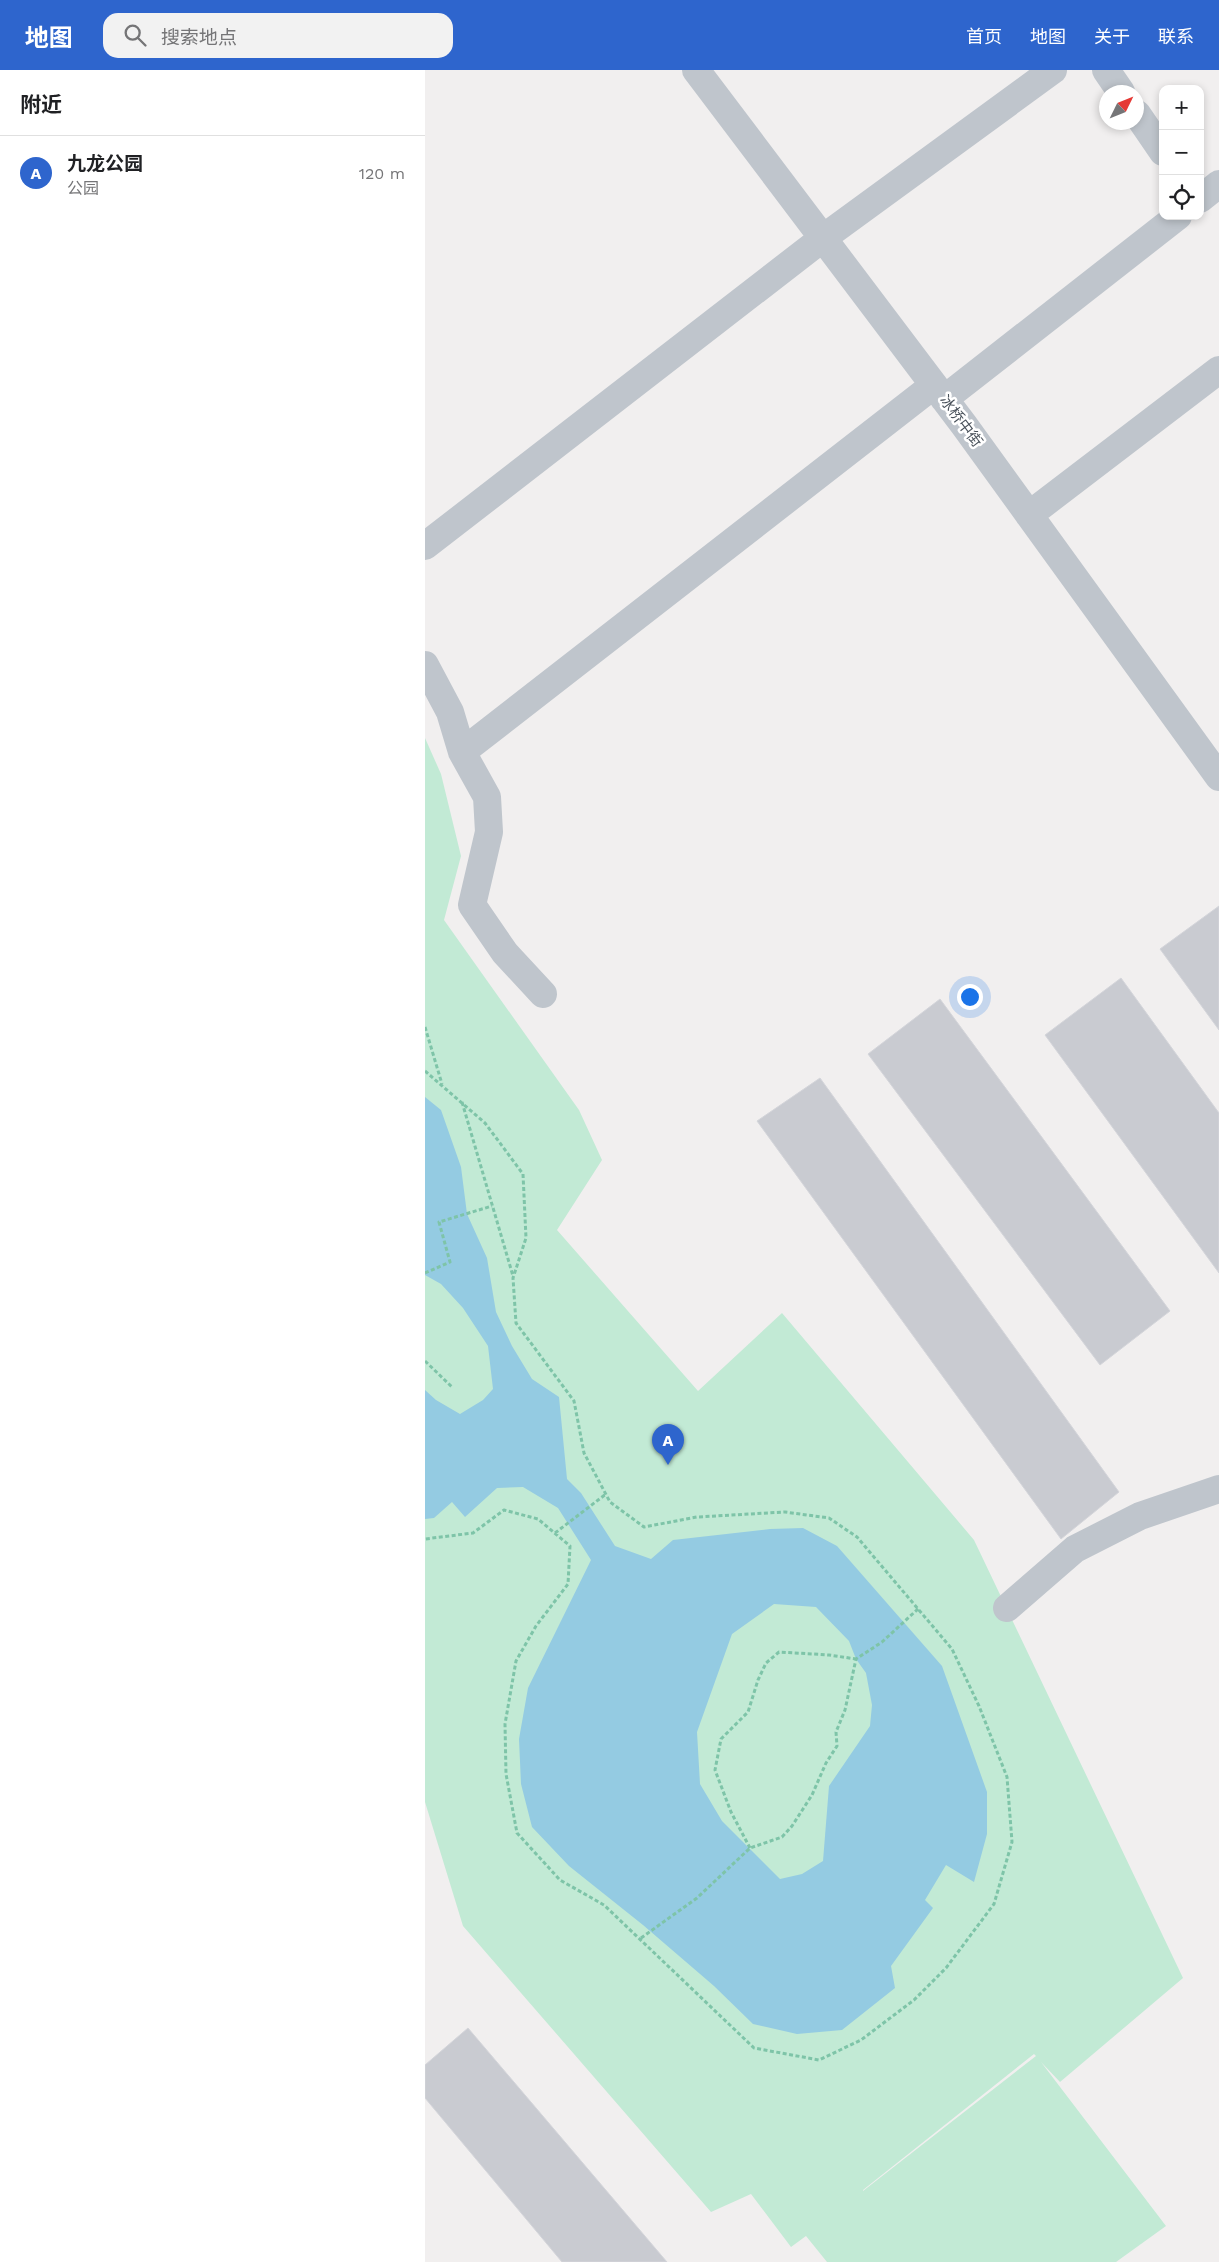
<!DOCTYPE html>
<html lang="zh">
<head>
<meta charset="utf-8">
<style>
	:root { --surface:#fff; --page:#f2f2f2; --text:#202124; --muted:#757577; --line:#e0e0e0; --accent:#2e65cd }
	body { margin:0; font-family:"Work Sans","Noto Sans SC",sans-serif; background:var(--page); color:var(--text) }
	.controls { position:absolute; right:15px; top:15px; display:grid; overflow:hidden; border-radius:10px; box-shadow:0 2px 8px #0003 }
	.controls button { width:45px; height:45px; display:grid; place-items:center; padding:0; border:0; border-bottom:1px solid var(--line); background:var(--surface); color:var(--text); font:25px sans-serif }
	.compass { position:absolute; left:674px; top:15px; width:45px; height:45px; border-radius:50%; background:var(--surface); box-shadow:0 2px 8px #0003; rotate:47deg }
	.you { position:absolute; left:544px; top:926px; width:18px; height:18px; margin:-12px; border:4px solid #fff; border-radius:50%; background:#1a73e8; box-shadow:0 0 0 8px #1a73e833 }
	.badge { display:grid; place-items:center; width:32px; height:32px; border-radius:50%; background:var(--accent); color:#fff; font-size:16px; font-weight:700 }
	.pin { position:absolute; translate:-50% -41px; filter:drop-shadow(0 1px 2px #0008) }
	.pin::after { content:''; position:absolute; top:26px; width:18px; height:15px; background:inherit; clip-path:polygon(0 0,100% 0,50% 100%) }
	.list { margin:0; padding:0; list-style:none }
	h2 { display:flex; justify-content:space-between; align-items:center; height:65px; margin:0; padding:0 20px; font-size:21px }
	h2 small { font-size:16px; font-weight:400; color:var(--muted) }
	.list li { display:grid; grid-template-columns:32px 1fr auto; gap:15px; align-items:center; box-sizing:border-box; height:75px; padding:0 20px; border-top:1px solid var(--line) }
	.list b { display:block; font-size:19px; white-space:nowrap }
	.list p { margin:0; font-size:16px; white-space:nowrap; color:var(--muted) }
	.list em { font-size:16px; font-style:normal; color:var(--muted) }
	.icon { flex:none; width:28px; height:28px; fill:none; stroke:currentColor; stroke-width:2; stroke-linecap:round; stroke-linejoin:round }
	.map { position:relative; flex:none; width:794px; height:2192px; overflow:hidden }
	header { display:flex; align-items:center; gap:30px; box-sizing:border-box; height:70px; padding:0 25px; background:var(--accent); color:#fff }
	header strong { font-size:24px }
	nav { display:flex; gap:28px; margin-inline-start:auto; font-size:18px }
	.search { width:350px; height:45px; background:var(--page); display:flex; align-items:center; gap:12px; box-sizing:border-box; padding:0 18px; border-radius:15px; color:var(--muted); font-size:19px }
	main { display:flex }
	aside { flex:1; background:var(--surface) }
	.map>svg:first-child { display:block }
</style>
</head>
<body>
<header>
<strong>地图</strong>
<div class="search"><svg class="icon" aria-label="search" viewBox="0 0 24 24"><circle cx="10" cy="10" r="6"/><path d="M15 15l6 6"/></svg>搜索地点</div>
<nav><a>首页</a><a>地图</a><a>关于</a><a>联系</a></nav>
</header>
<main>
<aside>
<h2>附近<small></small></h2>
<ul class="list">
<li><span class="badge">A</span><div><b>九龙公园</b><p>公园</p></div><em>120 m</em></li>
</ul>
</aside>
<div class="map">
<svg width="794" height="2192" viewBox="0 0 794 2192">
	<rect width="100%" height="100%" fill="#f1efef"/>
	<!-- green -->
	<path fill="#c2ead5" fill-rule="evenodd" d="M0,668L16,704L36,786L19,850L154,1040L177,1090L132,1160L273,1321L357,1243L549,1470L758,1908L635,2012L616,1992L741,2156L691,2192H402L381,2166L366,2177L326,2124L286,2142L38,1856L0,1732ZM609,1984L611,1986L438,2121V2120Z"/>
	<!-- water -->
	<path fill="#94cbe2" fill-rule="evenodd" d="M0,1027L16,1040L36,1097L42,1144L62,1188L71,1242L87,1276L107,1309L134,1327L142,1409L156,1423L190,1476L226,1489L248,1470L345,1459L378,1458L412,1476L517,1596L562,1722V1764L549,1812L521,1795L500,1830L508,1838L466,1896L470,1918L417,1960L372,1964L328,1954L289,1916L218,1855L144,1796L107,1757L96,1714L94,1669L103,1618L166,1490L133,1438L98,1417L72,1418L40,1447L27,1432L9,1448L0,1449V1320L11,1330L35,1344L58,1330L68,1319L63,1276L38,1238L16,1214L0,1205ZM349,1534L391,1537L424,1571L431,1589L441,1603L447,1635L445,1656L404,1716L398,1791L377,1804L355,1809L297,1751L275,1714L272,1662L307,1564Z"/>
	<!-- building -->
	<path fill="#c9cbd1" stroke="#d4d5da" d="M794,836V960L735,879Z
		M696,908L794,1043V1203L620,965Z
		M515,929L745,1241L675,1295L443,984Z
		M395,1008L694,1422L636,1469L332,1051Z
		M43,1958L242,2192H137L0,2028V1995Z"/>
	<g fill="none" stroke-linecap="round" stroke-linejoin="round">
		<!-- path -->
		<path stroke="#7ec4a8" stroke-width="3" stroke-dasharray="4 2.5" stroke-linecap="butt" d="M0,957L17,1014
			M0,1001L60,1053L98,1104L101,1168L88,1208L91,1253L149,1331L159,1383L185,1432L219,1457L272,1447L360,1442L404,1448L432,1467L527,1579L554,1636L582,1707L587,1772L569,1834L521,1898L489,1930L436,1970L394,1990L329,1978L179,1835L135,1810L92,1763L81,1704L80,1654L91,1591L111,1556L143,1514L145,1476L113,1449L79,1440L48,1463L0,1469
			M37,1032L88,1206
			M0,1203L25,1192L14,1152L67,1136
			M0,1291L27,1317
			M130,1463L181,1424
			M325,1778L306,1742L290,1700L296,1669L323,1642L333,1610L341,1593L354,1582L404,1585L431,1589
			M216,1868L272,1828L325,1778L357,1767L367,1756L387,1725L401,1693L412,1676L411,1662L420,1640L431,1589L457,1572L494,1538"/>
		<!-- street -->
		<path stroke="#bfc5cc" stroke-width="28" d="M271,0L539,355L794,707
			M681,0L696,22
			M712,44L738,82
			M775,129L794,114
			M519,329L753,146
			M604,445L794,300
			M0,476L398,168L628,0
			M0,595L25,642L37,682L62,727L64,762L47,835L80,883L118,924
			M37,682L509,315
			M582,1538L650,1479L715,1446L794,1419"/>
	</g>
	<g text-anchor="middle" dominant-baseline="central" stroke-width="5" stroke-linejoin="round" paint-order="stroke">
		<!-- street labels -->
		<g font-size="15" fill="#49515a" stroke="#fff">
			<text transform="translate(536 351) rotate(53)">冰桥中街</text>
		</g>
	</g>
</svg>
<div class="controls">
<button>+</button>
<button>−</button>
<button><svg class="icon" aria-label="locate" viewBox="0 0 24 24"><circle cx="12" cy="12" r="6"/><path d="M12 2v4M12 18v4M2 12h4M18 12h4"/></svg></button>
</div>
<svg class="compass" viewBox="-18 -18 36 36"><path d="M0-13l5 13h-10z" fill="#e53935"/><path d="M0 13l5-13h-10z" fill="#757577"/></svg>
<div class="you"></div>
<div class="pin badge" style="left:243px;top:1395px">A</div>
</div>
</main>
</body>
</html>
